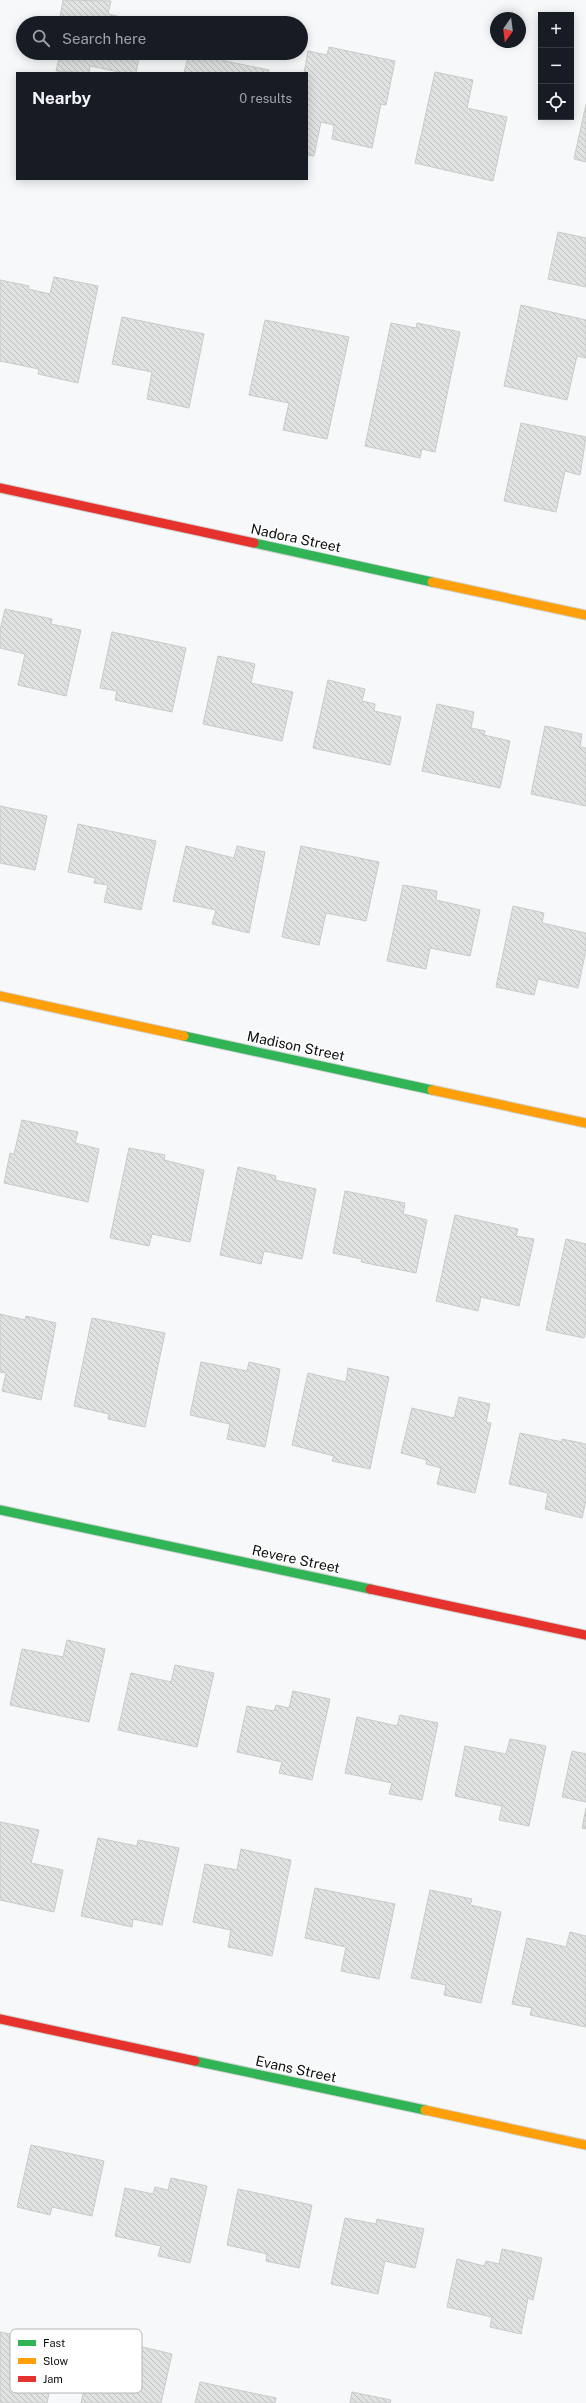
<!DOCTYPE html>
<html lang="en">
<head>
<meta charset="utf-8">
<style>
	:root { --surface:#171b24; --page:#20242c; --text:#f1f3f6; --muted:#9ea1a6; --line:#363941 }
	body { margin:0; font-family:"Public Sans",sans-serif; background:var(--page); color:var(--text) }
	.controls { position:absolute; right:12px; top:12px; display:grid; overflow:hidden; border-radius:0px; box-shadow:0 2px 10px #0003 }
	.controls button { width:36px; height:36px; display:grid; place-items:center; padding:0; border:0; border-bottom:1px solid var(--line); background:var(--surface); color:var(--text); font:20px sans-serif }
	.compass { position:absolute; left:490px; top:12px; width:36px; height:36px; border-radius:50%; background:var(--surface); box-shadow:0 2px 10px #0003; rotate:194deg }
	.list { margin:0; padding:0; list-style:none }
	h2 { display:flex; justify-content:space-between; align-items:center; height:52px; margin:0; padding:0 16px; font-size:17px }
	h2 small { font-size:13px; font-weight:400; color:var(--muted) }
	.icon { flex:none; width:22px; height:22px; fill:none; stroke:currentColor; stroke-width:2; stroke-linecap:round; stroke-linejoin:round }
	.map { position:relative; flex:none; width:586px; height:2403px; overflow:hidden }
	.search { position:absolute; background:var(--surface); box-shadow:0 2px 10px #0003; left:16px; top:16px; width:292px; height:44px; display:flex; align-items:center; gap:10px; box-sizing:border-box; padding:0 14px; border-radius:22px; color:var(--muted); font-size:15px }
	.panel { position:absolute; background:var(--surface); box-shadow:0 2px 10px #0003; left:16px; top:72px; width:292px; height:108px; border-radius:0px }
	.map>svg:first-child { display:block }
</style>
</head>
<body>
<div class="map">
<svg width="586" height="2403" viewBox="0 0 586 2403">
	<defs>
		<pattern id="building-back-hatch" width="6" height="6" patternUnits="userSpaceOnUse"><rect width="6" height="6" fill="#e0e1e1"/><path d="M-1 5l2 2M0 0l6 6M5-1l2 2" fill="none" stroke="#bfc0c0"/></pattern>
	</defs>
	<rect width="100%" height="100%" fill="#f6f8f9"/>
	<!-- building -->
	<path fill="url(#building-back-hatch)" stroke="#c9caca" d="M63,0L111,1L108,14L147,23H59Z
		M329,47L395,61L386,105L381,104L372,148L332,139L334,125L321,122L314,156L307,155V73H304L308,51L327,55Z
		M60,53H140L136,73H124L90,66L89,73L56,71Z
		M189,53H227L225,61L269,70L268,73H184Z
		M435,72L473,80L467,108L507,117L493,181L415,163Z
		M586,104V162L574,159Z
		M558,232L586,238V287L548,279Z
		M54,277L98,286L78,383L38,374L39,369L0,361V280L29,286L28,289L50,294Z
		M521,305L586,320V358L577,356L567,400L504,386Z
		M122,317L204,334L189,408L147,399L152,372L112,364Z
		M265,320L349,337L327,439L283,430L289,403L249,395Z
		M391,323L416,328L417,323L460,332L435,452L422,449L420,458L365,446Z
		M521,423L586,437L580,475L565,471L556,512L504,501Z
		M5,609L52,619L51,624L81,630L66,696L18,685L25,654L0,648V630Z
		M112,632L186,648L172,712L115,700L117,691L100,688Z
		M218,656L255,664L251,683L293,692L282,741L203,724Z
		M328,680L365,689L362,701L375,704L374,711L401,717L390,765L313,748Z
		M437,704L474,712L471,728L485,731L484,735L510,741L500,788L422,771Z
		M545,726L582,734L580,747L586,748V806L531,794Z
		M0,806L47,816L35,870L0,863Z
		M78,824L156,841L141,910L104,902L108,885L94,883L95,878L68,872Z
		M186,846L234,858L237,846L265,852L249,933L212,924L216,910L173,901Z
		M301,846L379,862L366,921L326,913L319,945L282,937Z
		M403,885L437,891L436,900L480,910L470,956L430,948L426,969L387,961Z
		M513,906L544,913L542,923L586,933V950L578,988L538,979L534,995L496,987Z
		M22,1120L78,1132L75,1143L99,1149L88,1202L4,1183L10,1153L14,1154Z
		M129,1148L165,1155L164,1160L204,1170L190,1242L152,1234L149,1246L110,1238Z
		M238,1167L276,1176L275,1180L316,1189L302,1259L264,1251L261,1264L220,1255Z
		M345,1191L405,1203L403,1214L427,1220L416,1273L361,1262L362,1259L333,1253Z
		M455,1215L518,1229L516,1236L534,1239L519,1306L481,1297L478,1311L436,1301Z
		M566,1239L586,1244V1330L584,1338L546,1330Z
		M0,1314L25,1320L26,1316L56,1323L41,1400L2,1391L6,1373L0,1372Z
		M92,1318L165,1333L145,1427L108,1419L109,1414L74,1406Z
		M201,1362L247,1371L249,1362L280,1369L265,1447L227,1439L230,1424L190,1415Z
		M348,1368L389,1377L370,1469L332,1461L334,1456L292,1445L308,1373L346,1382Z
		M459,1397L490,1404L486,1422L491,1423L475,1493L437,1484L441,1468L426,1464L427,1460L401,1453L412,1408L454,1418Z
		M520,1433L562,1442V1439L586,1444V1500L582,1518L545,1509L548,1493L509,1484Z
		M67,1640L105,1649L89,1722L10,1705L22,1649L63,1657Z
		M175,1665L214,1673L197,1747L118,1730L131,1673L171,1682Z
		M293,1691L330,1699L312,1780L279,1773L282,1762L237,1752L247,1706L274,1711L276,1705L289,1708Z
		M400,1715L438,1723L422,1800L389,1794L392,1783L345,1773L357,1717L397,1726Z
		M510,1739L546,1746L529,1826L499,1820L502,1806L455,1796L465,1746L506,1754Z
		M572,1751L586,1754V1802L562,1797Z
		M586,1808V1829L582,1828Z
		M0,1822L39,1830L31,1863L63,1870L54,1912L0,1900Z
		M98,1838L137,1846L138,1840L179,1848L162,1925L133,1919L132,1927L81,1916Z
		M241,1849L291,1860L272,1956L228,1947L231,1930L193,1922L205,1864L237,1870Z
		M315,1888L395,1904L379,1979L341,1971L346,1947L305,1938Z
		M430,1890L472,1899L470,1905L501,1912L481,2003L444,1995L446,1985L411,1978Z
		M570,1932L586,1936V2027L530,2015L532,2008L512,2004L527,1938L566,1947Z
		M31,2145L104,2161L92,2216L52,2207L50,2215L17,2207Z
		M171,2178L207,2186L190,2263L158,2256L161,2246L115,2236L125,2188L153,2194L155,2187L168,2190Z
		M238,2189L312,2205L299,2268L266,2261L267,2254L227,2245Z
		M345,2218L376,2224L377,2219L424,2229L415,2268L385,2261L378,2294L331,2284Z
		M502,2249L542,2258L533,2300L528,2298L521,2334L490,2327L492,2317L447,2307L457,2259L484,2266L486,2261L499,2264Z
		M0,2332L59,2344L47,2403H0Z
		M134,2345L172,2354L161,2403H81L93,2350L131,2358Z
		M200,2382L276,2398L275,2403H195Z
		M352,2392L391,2400L390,2403H350Z"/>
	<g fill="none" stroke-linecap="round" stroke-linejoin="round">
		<defs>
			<path id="fast" d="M254,543L432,582
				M184,1036L432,1090
				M0,1510L370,1589
				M195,2061L425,2110"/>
			<path id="slow" d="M432,582L586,615
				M0,996L184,1036
				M432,1090L586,1123
				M425,2110L586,2145"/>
			<path id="jam" d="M0,488L254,543
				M370,1589L586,1635
				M0,2019L195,2061"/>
		</defs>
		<!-- fast casing -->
		<use href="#fast" stroke="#d0d2d2" stroke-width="11"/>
		<!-- slow casing -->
		<use href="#slow" stroke="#d0d2d2" stroke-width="11"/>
		<!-- jam casing -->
		<use href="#jam" stroke="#d0d2d2" stroke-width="11"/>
		<!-- fast -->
		<use href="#fast" stroke="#30b455" stroke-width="9"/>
		<!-- slow -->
		<use href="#slow" stroke="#ff9f0a" stroke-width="9"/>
		<!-- jam -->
		<use href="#jam" stroke="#e5322d" stroke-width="9"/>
	</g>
	<g text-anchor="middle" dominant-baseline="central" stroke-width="3" stroke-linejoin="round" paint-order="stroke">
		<!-- street labels -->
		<g font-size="14" fill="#0b0c0d" stroke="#fff">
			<text transform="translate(296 538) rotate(12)">Nadora Street</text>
			<text transform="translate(296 1046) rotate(12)">Madison Street</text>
			<text transform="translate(296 1559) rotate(12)">Revere Street</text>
			<text transform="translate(296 2069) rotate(12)">Evans Street</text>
		</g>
	</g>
	<!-- legend -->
	<rect x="10" y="2329" width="132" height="64" rx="6" fill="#fff" stroke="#b6b6b6" stroke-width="1"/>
	<rect x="18" y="2340" width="18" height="6" fill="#30b455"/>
	<rect x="18" y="2358" width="18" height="6" fill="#ff9f0a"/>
	<rect x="18" y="2376" width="18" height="6" fill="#e5322d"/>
	<g font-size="11" fill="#0b0c0d">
		<text x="43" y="2347">Fast</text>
		<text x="43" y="2365">Slow</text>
		<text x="43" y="2383">Jam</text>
	</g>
</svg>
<div class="controls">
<button>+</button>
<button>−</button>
<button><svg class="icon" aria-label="locate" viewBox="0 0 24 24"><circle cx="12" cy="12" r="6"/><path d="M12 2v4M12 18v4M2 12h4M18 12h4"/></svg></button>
</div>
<svg class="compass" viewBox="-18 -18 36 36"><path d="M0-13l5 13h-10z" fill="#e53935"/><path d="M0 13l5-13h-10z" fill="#9ea1a6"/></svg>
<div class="search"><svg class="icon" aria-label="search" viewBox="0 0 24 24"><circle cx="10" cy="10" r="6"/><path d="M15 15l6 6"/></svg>Search here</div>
<section class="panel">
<h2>Nearby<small>0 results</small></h2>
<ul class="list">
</ul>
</section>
</div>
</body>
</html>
